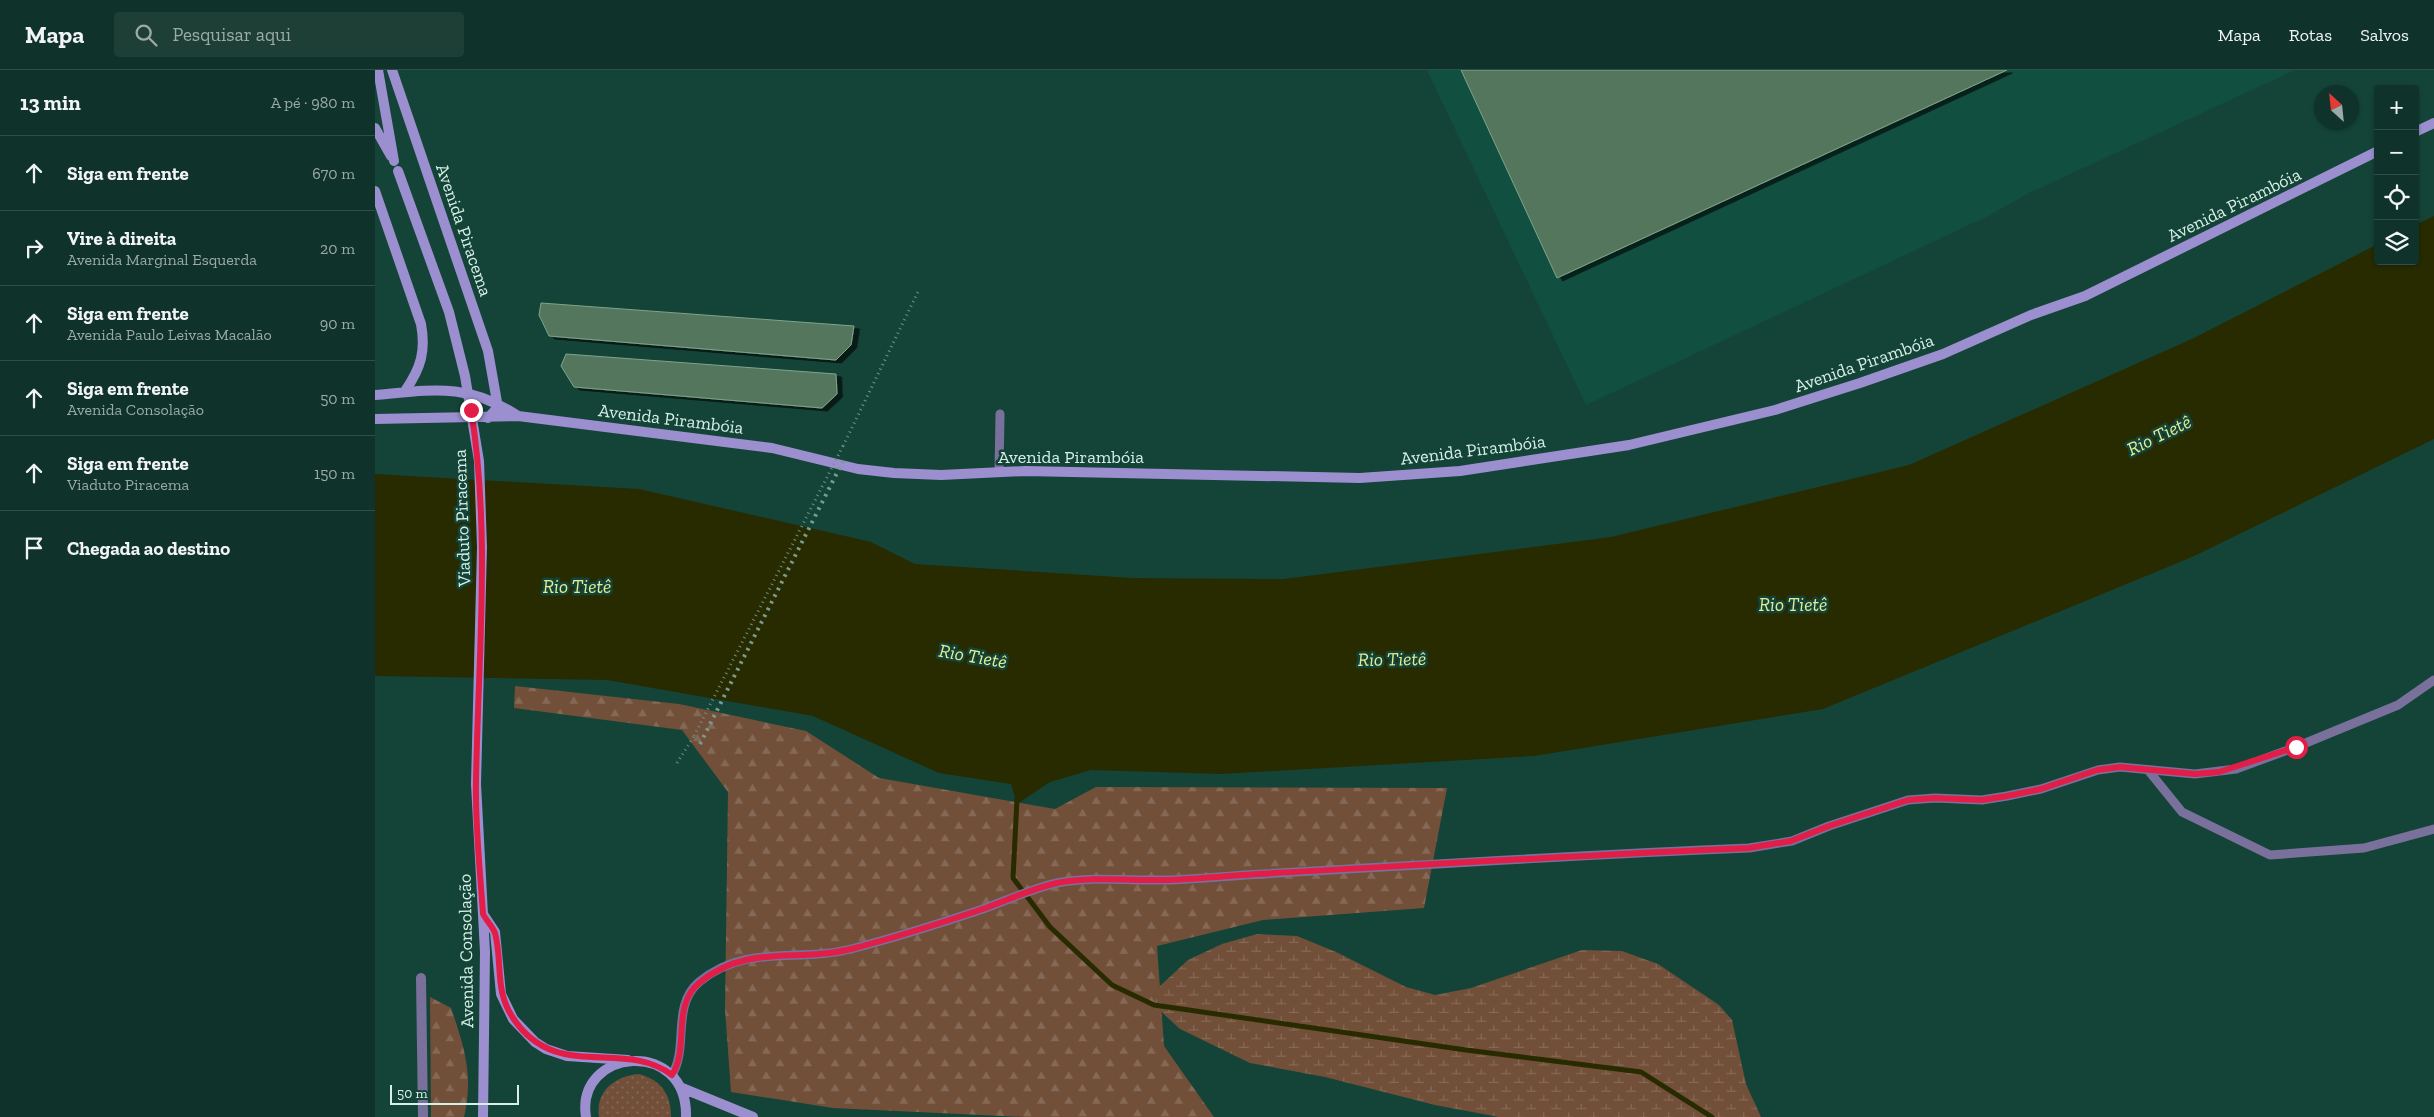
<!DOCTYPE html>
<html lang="pt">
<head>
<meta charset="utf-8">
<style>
	:root { --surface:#0f332a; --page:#1d3f36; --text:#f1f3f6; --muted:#9baaa8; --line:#2f4e47 }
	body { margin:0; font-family:"Zilla Slab",serif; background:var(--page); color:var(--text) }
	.controls { position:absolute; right:15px; top:15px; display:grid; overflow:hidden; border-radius:5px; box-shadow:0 1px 4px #0004 }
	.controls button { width:45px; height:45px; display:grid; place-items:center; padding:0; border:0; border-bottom:1px solid var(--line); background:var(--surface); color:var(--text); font:25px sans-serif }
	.compass { position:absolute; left:1939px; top:15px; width:45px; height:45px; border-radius:50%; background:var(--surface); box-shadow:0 1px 4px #0004; rotate:333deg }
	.scale { position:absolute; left:15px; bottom:12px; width:129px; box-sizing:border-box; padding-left:5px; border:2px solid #d7f0e7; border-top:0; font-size:14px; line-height:18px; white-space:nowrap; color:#d7f0e7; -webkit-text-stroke:4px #144438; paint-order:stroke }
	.stop { position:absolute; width:15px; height:15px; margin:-11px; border:4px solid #e11d48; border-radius:50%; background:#fff }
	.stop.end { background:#e11d48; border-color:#fff; box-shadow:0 1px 5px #0008 }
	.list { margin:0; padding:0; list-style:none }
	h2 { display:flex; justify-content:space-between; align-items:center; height:65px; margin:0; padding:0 20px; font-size:21px }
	h2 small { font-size:16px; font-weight:400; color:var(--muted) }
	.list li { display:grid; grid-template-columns:32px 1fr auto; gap:15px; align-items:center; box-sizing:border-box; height:75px; padding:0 20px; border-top:1px solid var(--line) }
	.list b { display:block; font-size:19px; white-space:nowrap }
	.list p { margin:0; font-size:16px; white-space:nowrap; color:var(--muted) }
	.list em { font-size:16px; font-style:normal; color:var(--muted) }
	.icon { flex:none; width:28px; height:28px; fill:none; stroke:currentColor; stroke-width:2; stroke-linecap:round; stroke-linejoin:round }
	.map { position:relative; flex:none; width:2059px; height:1047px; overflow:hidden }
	header { display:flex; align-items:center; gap:30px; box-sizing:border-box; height:70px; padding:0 25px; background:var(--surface); border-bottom:1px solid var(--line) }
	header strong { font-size:24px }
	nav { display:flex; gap:28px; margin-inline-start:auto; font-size:18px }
	.search { width:350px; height:45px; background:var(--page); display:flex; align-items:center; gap:12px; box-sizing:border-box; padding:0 18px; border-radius:5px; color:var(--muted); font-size:19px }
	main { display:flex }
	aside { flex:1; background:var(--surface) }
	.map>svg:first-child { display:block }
</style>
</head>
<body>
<header>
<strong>Mapa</strong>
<div class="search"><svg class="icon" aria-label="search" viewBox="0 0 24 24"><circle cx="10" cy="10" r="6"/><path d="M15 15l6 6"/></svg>Pesquisar aqui</div>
<nav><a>Mapa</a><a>Rotas</a><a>Salvos</a></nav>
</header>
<main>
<aside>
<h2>13 min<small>A pé · 980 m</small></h2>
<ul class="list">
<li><svg class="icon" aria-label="ahead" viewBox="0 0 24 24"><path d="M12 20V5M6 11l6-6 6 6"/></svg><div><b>Siga em frente</b></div><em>670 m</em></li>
<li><svg class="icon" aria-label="right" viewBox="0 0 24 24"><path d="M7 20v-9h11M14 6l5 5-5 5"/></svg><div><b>Vire à direita</b><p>Avenida Marginal Esquerda</p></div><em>20 m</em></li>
<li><svg class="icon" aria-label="ahead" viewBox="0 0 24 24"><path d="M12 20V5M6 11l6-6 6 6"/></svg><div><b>Siga em frente</b><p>Avenida Paulo Leivas Macalão</p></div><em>90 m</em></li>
<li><svg class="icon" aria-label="ahead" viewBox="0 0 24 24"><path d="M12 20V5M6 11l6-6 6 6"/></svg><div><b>Siga em frente</b><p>Avenida Consolação</p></div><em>50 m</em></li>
<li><svg class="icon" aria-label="ahead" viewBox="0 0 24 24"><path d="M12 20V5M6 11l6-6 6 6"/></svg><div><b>Siga em frente</b><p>Viaduto Piracema</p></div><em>150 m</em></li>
<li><svg class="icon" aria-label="arrive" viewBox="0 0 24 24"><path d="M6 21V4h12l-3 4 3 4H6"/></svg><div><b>Chegada ao destino</b></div></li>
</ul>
</aside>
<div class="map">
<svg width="2059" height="1047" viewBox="0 0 2059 1047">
	<defs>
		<pattern id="grass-dots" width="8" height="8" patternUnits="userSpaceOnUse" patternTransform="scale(1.25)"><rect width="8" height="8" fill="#724f39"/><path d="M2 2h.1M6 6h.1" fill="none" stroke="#856956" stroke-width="1.8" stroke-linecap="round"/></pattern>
		<pattern id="forest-firs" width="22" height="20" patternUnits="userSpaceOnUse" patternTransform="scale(1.25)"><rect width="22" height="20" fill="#724f39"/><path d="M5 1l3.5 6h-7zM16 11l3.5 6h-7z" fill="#856956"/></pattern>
		<pattern id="wetland-marsh" width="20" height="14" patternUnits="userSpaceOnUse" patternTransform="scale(1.25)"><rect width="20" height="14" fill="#724f39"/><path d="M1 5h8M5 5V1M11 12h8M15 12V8" fill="none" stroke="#856956"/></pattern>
		<filter id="shadow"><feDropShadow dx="5.5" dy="3" stdDeviation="0" flood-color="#0009"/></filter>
	</defs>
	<rect width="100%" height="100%" fill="#144438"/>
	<!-- built -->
	<path fill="#114f40" d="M1052,0H1920L1652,124L1615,145L1211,335Z"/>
	<!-- grass -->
	<path fill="url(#grass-dots)" d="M264,1004C286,1010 296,1024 296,1047H224C220,1021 240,1006 264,1004Z"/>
	<!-- forest -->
	<path fill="url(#forest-firs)" d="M140,616L304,634L431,661L504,708L680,739L721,717L1072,718L1049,838L888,850L782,876L789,976L839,1047H651L458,1038L356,1022L350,939L353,722L307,660L139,638Z
		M55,927L76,938C89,976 99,1006 89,1047H56Z"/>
	<!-- wetland -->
	<path fill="url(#wetland-marsh)" d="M882,864L922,866L961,882L1031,917L1060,925L1096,918L1207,880L1247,881L1283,894L1344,935L1357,950L1371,1014L1386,1047H1124L1060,1035L950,1007L875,993L805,959L779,935L785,916L813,890L847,874Z"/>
	<!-- water -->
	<path fill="#282a00" d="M2059,146V369L1817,487L1448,639L1159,686L847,704L716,700L675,712L642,734L636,714L564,703L438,646L232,610L0,606V404L264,419L496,472L540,494L758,508L909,509L1236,467L1534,395L1819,268L2003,174V191H2040V155Z"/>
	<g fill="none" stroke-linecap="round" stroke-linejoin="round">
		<!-- stream -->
		<path stroke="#282a00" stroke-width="5" d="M642,729L638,808L675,857L737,915L779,935L1091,980L1266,1002L1337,1047"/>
	</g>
	<!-- building -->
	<path fill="#53765d" stroke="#80a48a" filter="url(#shadow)" d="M1086,0H1632L1182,208Z
		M166,233L479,256L476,275L461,290L174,266L164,245Z
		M191,284L461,304L462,324L447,338L199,317L186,296Z"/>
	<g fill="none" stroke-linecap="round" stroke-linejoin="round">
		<!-- path -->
		<path stroke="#6c9287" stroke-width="3" stroke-dasharray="1 4" stroke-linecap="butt" d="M468,376L543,222
			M302,693L319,666"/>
		<!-- service -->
		<path stroke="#79719b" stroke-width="9" d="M624,402L625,344
			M1773,700L1807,742L1895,785L1989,778L2059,759
			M297,1005C314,977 296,936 324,912C372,873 421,893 476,879C519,868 563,854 605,840C631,831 655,819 682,813C718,806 757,811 794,810C819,809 845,807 870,805C1038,795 1206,785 1374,778L1417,771L1454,756L1533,730L1560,728L1607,730L1632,726L1666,719L1723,700L1745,697L1820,704L1861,699L1921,677L2023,635L2059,610"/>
		<!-- minor -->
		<path stroke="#79719b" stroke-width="10" d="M46,908L48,1047"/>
		<!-- secondary -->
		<path stroke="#9c8fd0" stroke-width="10" d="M3,0L19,91
			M17,0L113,281L122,332L121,339L113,348
			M0,58L16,86
			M2040,62L2059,53
			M0,121L46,254C51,281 46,298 30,321
			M0,325C56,320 92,312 143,346
			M0,349L143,346L397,378L483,399L519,403L566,405L650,401L985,408L1085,401L1254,375L1400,340L1485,313L1568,284L1656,245L1710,226L2003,81
			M101,714L110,882L108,1047
			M108,844L120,862L126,924L138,949L160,972L171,979L192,986L253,990
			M307,1018L378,1047
			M211,1047C200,978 313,967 311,1047"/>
		<!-- rail -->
		<path stroke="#789c92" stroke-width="4" stroke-dasharray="2.5 5" stroke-linecap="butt" d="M325,674L469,389"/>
		<!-- path-bridge -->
		<path stroke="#6c9287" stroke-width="3" stroke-dasharray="1 4" stroke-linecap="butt" d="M319,666L468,376"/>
		<!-- secondary-bridge -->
		<path stroke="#9c8fd0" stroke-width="10" d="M23,101L74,242L90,306L104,391L107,477L101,714"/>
	</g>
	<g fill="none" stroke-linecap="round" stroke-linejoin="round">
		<!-- route -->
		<path stroke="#e11d48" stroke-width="6" d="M96,340C116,462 103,588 101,711C100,755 105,800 108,844C111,850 118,857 120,863C128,893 119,920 138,948C181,1013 248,968 297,1005C315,977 296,937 324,913C372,873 421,893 476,879C519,868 563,854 605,840C631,831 655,819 682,813C718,806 757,811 794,810C823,809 852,806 882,804C1046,795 1210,785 1374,778L1416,771L1454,756L1533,730L1560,728L1607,730L1632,726L1666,719L1722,700L1745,697L1820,704L1844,702L1921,677"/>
	</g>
	<g text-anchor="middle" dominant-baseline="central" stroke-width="5" stroke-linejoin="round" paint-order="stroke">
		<!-- street labels -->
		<g font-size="18" fill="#d7f0e7" stroke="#144438">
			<text transform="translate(1859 135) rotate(-26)">Avenida Pirambóia</text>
			<text transform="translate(89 160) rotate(71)">Avenida Piracema</text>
			<text transform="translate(1489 293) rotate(-19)">Avenida Pirambóia</text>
			<text transform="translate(296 349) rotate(7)">Avenida Pirambóia</text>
			<text transform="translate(1098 380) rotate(-7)">Avenida Pirambóia</text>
			<text x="696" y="387">Avenida Pirambóia</text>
			<text transform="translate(87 448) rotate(-92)">Viaduto Piracema</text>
			<text transform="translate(91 881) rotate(-91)">Avenida Consolação</text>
		</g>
		<!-- water labels -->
		<g font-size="19" font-style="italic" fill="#e4ec94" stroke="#144438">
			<text transform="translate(1784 365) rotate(-26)">Rio Tietê</text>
			<text x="202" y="516">Rio Tietê</text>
			<text x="1418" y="534">Rio Tietê</text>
			<text transform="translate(598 586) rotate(10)">Rio Tietê</text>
			<text transform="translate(1017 589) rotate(-1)">Rio Tietê</text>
		</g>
	</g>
</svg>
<div class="controls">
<button>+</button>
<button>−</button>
<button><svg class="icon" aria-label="locate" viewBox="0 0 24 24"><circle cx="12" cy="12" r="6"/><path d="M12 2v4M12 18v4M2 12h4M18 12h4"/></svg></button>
<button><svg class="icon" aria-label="layers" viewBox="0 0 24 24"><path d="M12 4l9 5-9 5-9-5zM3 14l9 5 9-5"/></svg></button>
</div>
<svg class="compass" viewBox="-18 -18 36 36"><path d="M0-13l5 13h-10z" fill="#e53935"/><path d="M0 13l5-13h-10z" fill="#9baaa8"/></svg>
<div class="scale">50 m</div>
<div class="stop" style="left:1921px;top:677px"></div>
<div class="stop end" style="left:96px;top:340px"></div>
</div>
</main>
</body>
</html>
